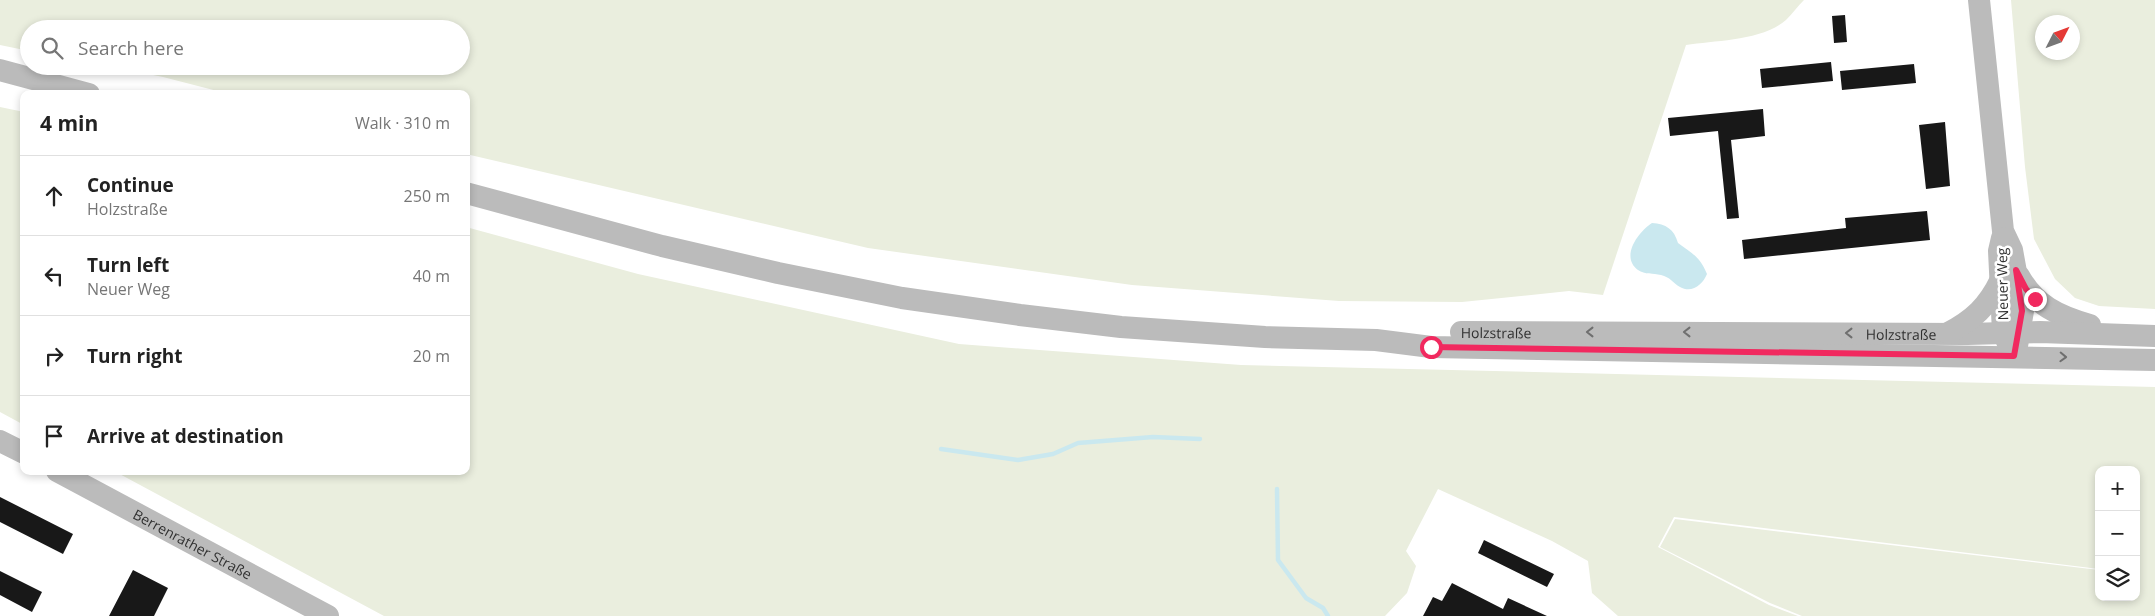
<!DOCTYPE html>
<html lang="en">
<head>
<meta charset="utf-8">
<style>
	:root { --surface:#fff; --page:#f2f2f2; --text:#222; --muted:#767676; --line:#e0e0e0 }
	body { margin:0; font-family:"Open Sans",sans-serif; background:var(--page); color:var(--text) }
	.controls { position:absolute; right:15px; bottom:15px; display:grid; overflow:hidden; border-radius:10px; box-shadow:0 2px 8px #0003 }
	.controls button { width:45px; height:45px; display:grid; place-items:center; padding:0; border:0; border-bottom:1px solid var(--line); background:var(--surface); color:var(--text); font:25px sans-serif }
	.compass { position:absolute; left:2035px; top:15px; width:45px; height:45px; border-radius:50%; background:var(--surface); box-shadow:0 2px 8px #0003; rotate:48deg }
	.stop { position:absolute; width:15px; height:15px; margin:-11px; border:4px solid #f1295f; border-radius:50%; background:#fff }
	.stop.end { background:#f1295f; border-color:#fff; box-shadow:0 1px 5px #0008 }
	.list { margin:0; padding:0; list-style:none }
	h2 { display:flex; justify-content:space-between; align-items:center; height:65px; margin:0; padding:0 20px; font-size:21px }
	h2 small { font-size:16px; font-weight:400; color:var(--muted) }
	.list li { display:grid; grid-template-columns:32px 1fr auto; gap:15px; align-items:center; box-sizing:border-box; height:80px; padding:0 20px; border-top:1px solid var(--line) }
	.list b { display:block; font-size:19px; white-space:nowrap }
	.list p { margin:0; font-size:16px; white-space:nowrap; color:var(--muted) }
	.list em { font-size:16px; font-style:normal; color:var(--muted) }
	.icon { flex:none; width:28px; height:28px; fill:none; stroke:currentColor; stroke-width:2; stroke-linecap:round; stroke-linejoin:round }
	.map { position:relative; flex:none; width:2155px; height:616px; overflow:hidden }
	.search { position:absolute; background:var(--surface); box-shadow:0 2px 8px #0003; left:20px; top:20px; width:450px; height:55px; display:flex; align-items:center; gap:12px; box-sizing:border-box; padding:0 18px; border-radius:28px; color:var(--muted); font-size:19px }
	.panel { position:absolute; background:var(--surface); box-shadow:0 2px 8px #0003; left:20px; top:90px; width:450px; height:385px; border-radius:10px }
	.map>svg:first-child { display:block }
</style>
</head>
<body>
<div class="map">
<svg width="2155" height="616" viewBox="0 0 2155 616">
	<rect width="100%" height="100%" fill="#fff"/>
	<!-- green -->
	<path fill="#eaeede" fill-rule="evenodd" d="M0,0H1804C1798,6 1792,14 1786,20C1761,41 1716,40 1686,45L1603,295L1569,291L1462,302L1339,301L1132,285L868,248L466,154V94H229L163,77L109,66H461V29H29V51L0,45Z
		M2011,0H2155V309L2099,306L2075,298L2055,279L2034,239L2025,167ZM2042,22H2072V52H2042Z
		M0,107L24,112V425L0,412Z
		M466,227L638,274L959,344L1241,365L2155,387V616H1802L1770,603L1660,547L1675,519L2099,570V597H2136V470H2099V569L1674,517L1658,547L1769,605L1798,616H1618L1592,593L1588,561L1552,541L1438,489L1406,551L1416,566L1407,593L1385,616H384L114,471H466Z"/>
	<!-- water -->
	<path fill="#cae8ef" d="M1652,223C1666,224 1674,229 1678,243C1693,254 1700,257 1707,274C1703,284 1692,294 1680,287C1673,283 1670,277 1661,275C1653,273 1645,275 1638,270C1620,257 1638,232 1652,223Z"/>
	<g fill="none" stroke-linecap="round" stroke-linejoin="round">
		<!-- stream -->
		<path stroke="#cae8ef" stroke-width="4.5" d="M941,449L1018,460L1053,454L1078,443L1153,437L1200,439
			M1277,489L1278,560L1306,598L1323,608L1328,616"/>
	</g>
	<!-- building -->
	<path fill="#181818" d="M1845,15L1847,42L1834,43L1832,16Z
		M1831,62L1833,81L1762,88L1760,69Z
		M1914,64L1916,83L1842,90L1840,71Z
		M1763,109L1765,136L1731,140L1739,218L1727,219L1718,131L1670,136L1668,118Z
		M1945,122L1950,186L1926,189L1919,125Z
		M1927,211L1930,240L1744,259L1742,240L1846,228L1845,218Z
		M0,497L73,534L63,554L0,522Z
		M1484,540L1554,574L1547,587L1478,553Z
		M133,570L168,588L154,616H109Z
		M0,571L42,592L32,612L0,595Z
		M1452,583L1503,609L1508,598L1547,616H1423L1433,597L1442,601Z"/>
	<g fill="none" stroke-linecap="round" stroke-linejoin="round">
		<!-- secondary -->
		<g stroke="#bbb" stroke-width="22">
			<path d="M1979,0L2003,231L2012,250L2023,311L2017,346"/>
			<path d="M0,70L89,94"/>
			<path d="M466,193L662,246L778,273L902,298L1020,315L1121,327L1265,337L1376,340L1431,347L2155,360"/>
			<path d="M2002,238L1999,251L2003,332L2009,346"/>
			<path d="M2019,276C2035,305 2058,316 2090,325"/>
			<path id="s1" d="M1461,332L1967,334L2040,332L2155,336"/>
			<path d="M1948,333C1973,320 1988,306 2000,281"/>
			<path d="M0,441L24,453"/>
			<path id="s2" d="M57,471L328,616"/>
		</g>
	</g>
	<!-- one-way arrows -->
	<defs><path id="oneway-chevron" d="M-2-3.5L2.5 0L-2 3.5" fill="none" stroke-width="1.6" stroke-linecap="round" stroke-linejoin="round" transform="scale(1.25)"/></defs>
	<g stroke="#6f6f6f">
		<use href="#oneway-chevron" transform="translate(1590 332) rotate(-180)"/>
		<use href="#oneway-chevron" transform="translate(1687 332) rotate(-180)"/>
		<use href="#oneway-chevron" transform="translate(1849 333) rotate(-180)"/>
		<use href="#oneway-chevron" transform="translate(2063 357) rotate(2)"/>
	</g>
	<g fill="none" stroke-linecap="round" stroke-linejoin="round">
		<!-- route -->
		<path stroke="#f1295f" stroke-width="6" d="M1431,347L2014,356L2022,311L2016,270L2026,289L2035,299"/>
	</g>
	<g text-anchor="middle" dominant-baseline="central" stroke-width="5" stroke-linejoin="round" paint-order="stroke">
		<!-- street labels -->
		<g font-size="14" fill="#313131" stroke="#fff">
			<text transform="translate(2002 284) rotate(-91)">Neuer Weg</text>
			<text stroke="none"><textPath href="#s1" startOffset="35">Holzstraße</textPath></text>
			<text stroke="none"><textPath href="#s1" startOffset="440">Holzstraße</textPath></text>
			<text stroke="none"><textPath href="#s2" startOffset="154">Berrenrather Straße</textPath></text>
		</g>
	</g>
</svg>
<div class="controls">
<button>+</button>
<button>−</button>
<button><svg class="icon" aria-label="layers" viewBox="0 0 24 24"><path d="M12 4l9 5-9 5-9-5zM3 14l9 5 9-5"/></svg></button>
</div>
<svg class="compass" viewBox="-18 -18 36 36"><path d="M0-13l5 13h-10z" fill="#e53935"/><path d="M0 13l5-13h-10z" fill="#767676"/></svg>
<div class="stop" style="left:1431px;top:347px"></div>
<div class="stop end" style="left:2035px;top:299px"></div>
<div class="search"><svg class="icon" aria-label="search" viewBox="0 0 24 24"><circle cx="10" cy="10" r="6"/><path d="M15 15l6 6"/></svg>Search here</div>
<section class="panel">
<h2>4 min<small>Walk · 310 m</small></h2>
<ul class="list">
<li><svg class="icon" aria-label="ahead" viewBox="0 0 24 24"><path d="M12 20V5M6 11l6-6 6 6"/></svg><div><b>Continue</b><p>Holzstraße</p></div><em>250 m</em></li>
<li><svg class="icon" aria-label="left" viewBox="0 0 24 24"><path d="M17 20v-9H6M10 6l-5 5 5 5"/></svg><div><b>Turn left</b><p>Neuer Weg</p></div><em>40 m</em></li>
<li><svg class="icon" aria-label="right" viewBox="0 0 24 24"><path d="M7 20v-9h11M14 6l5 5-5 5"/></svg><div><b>Turn right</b></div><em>20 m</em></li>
<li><svg class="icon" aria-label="arrive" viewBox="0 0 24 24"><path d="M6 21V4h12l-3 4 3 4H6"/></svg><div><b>Arrive at destination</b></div></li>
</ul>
</section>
</div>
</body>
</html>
